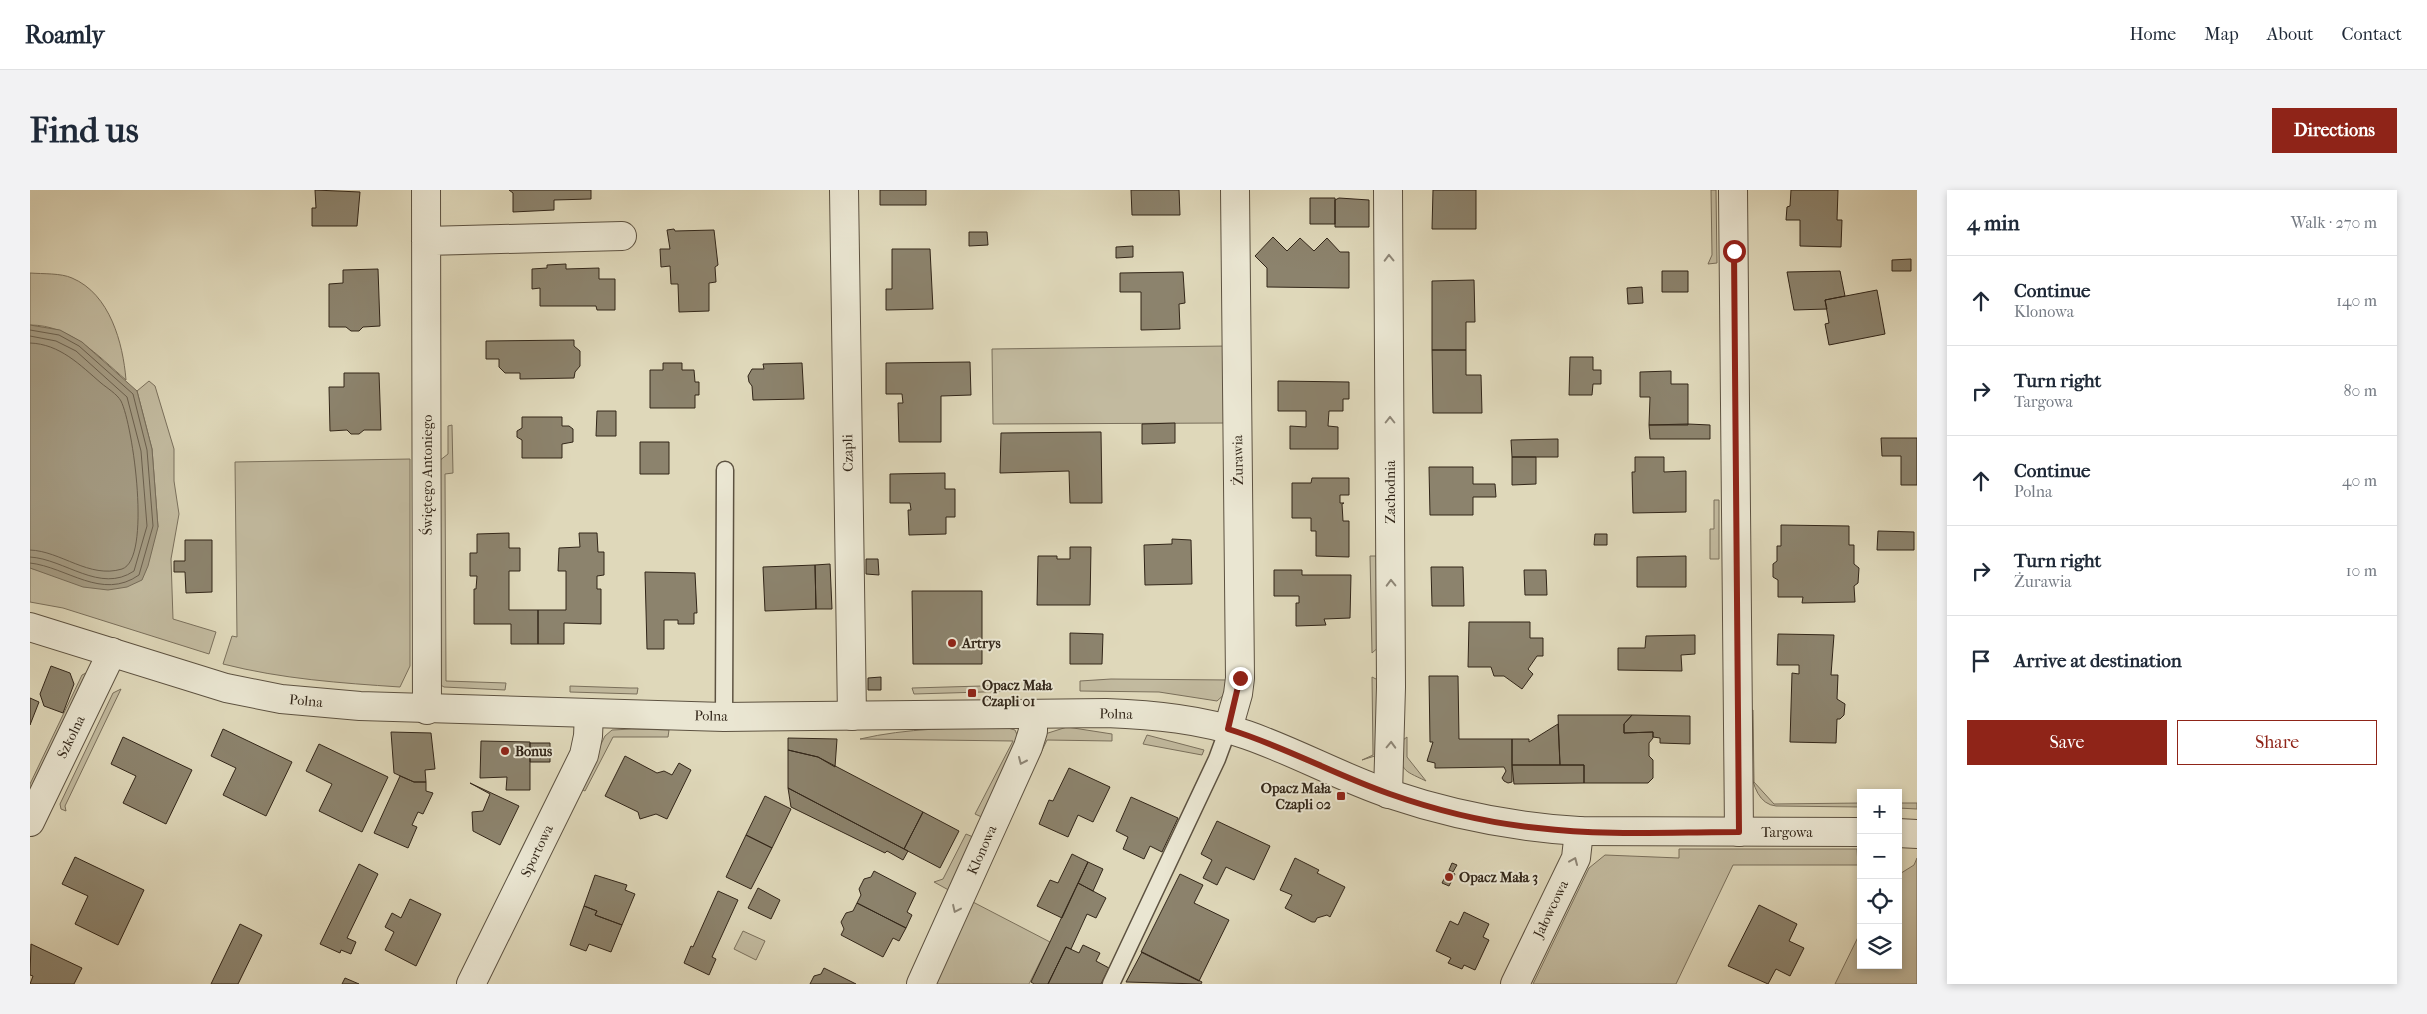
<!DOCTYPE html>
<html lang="en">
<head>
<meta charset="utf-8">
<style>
	:root { --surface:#fff; --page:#f2f2f3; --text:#1f2937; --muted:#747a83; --line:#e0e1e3; --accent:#8f2418 }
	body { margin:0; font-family:"IM FELL French Canon",serif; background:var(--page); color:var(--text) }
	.controls { position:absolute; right:15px; bottom:15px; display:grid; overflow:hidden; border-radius:0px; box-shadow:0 2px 8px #0003 }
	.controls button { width:45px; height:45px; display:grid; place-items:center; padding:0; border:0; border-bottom:1px solid var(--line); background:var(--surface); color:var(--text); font:25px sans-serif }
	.stop { position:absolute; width:15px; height:15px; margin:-11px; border:4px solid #8f2418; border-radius:50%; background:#fff }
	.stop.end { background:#8f2418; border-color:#fff; box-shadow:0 1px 5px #0008 }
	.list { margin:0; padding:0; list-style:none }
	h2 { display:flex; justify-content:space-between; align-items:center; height:65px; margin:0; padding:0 20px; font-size:21px }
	h2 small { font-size:16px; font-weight:400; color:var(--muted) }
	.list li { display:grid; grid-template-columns:32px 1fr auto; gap:15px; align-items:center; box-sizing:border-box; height:90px; padding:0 20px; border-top:1px solid var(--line) }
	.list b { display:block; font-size:19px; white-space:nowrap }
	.list p { margin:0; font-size:16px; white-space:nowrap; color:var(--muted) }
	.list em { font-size:16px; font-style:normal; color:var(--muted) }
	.actions { display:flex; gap:10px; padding:15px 20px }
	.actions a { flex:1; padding:11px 0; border:1px solid var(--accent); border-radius:0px; text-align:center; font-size:18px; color:var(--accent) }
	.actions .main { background:var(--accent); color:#fff }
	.icon { flex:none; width:28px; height:28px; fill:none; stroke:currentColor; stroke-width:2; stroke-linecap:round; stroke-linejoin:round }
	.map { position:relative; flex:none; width:1887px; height:794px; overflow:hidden; border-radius:0px }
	header { display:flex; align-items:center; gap:30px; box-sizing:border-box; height:70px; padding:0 25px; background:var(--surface); border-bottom:1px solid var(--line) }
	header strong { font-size:24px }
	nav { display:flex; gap:28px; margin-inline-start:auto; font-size:18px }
	.intro { display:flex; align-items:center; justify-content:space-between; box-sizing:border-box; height:120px; padding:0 30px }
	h1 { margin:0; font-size:35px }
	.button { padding:12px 22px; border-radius:0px; background:var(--accent); color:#fff; font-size:18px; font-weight:700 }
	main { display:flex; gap:30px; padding:0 30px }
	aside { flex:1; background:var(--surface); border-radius:0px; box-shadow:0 2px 8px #0003 }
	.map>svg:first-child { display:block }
</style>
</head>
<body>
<header>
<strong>Roamly</strong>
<nav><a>Home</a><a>Map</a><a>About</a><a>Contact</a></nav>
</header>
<div class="intro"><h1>Find us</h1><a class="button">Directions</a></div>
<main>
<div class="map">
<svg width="1887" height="794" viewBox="0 0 1887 794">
	<rect width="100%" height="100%" fill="#dfd8ba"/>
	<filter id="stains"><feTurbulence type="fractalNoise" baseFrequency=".004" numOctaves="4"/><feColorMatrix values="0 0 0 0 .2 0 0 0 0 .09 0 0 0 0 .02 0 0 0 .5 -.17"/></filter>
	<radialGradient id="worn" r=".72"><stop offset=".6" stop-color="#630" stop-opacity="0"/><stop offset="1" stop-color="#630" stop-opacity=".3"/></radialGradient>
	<!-- green -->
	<path fill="#c2ba9f" stroke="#7a705c" d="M1681,0H1686L1687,73L1678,74L1682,65Z
		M0,83C13,84 31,83 42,88C80,104 93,153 96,190C67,165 40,135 0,135Z
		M1198,156V233L963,234L962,159Z
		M119,191L125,196L144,259V291L149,324L141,369L143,429L186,442L179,464L33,418L0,412V378L25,385L128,337L122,259L107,201Z
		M422,235L423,283L415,284L416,491L476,493L475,500L414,497L409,494V271L418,264V236Z
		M380,269V476L370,497C310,493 252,489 193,474L202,446L207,447L205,272Z
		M1684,310H1689V369H1680V339H1684Z
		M1340,366H1353L1351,455L1342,463Z
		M58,482L4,591L0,604V594L52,485Z
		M1342,487L1348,490V565L1332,570L1343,565Z
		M1081,489L1200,490L1197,502L1187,511L1129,502L1050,501V491Z
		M987,495V501L884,504L882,498Z
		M540,496L600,498H608L607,504L540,502Z
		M91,499L35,616L36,621L31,619L30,614L83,503Z
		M1718,520H1723L1724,592L1744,614L1831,613V617L1746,616C1713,613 1719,545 1718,520Z
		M974,537L985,540L989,549L956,629L945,624L983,551L830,549C877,538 925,538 974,537Z
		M1037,537L1082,544V551L1017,550L959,672L1015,544Z
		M602,539L639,540L638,547H583L555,601L549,598L575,546L582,540Z
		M1117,545L1174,560L1172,565L1113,554Z
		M1377,547V567L1396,591C1371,579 1372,582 1369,553Z
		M1868,613H1887V619L1868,618Z
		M936,644L943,647L924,703L904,692L913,689Z
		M1649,659H1827L1828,675H1703L1646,794H1503L1559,678L1575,665L1649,668Z
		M1887,668V794H1805L1831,741V775H1868V685L1884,675Z
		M941,711L1020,752L999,794H902Z
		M713,741L735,751L726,770L704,759Z"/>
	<!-- water -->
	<path fill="#a49b83" stroke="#766c59" d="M0,135L30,140L52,152L107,201L122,259L128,337L118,376L112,390L97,397L78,400L53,397L0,378Z"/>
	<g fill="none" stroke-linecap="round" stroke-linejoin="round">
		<!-- shore -->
		<path stroke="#6b604e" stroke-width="1" d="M0,140L29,145L49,156L103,204L117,260L123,336L109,385C72,411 37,377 0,373
			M0,146L26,151L46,161L97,207L111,261L117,336L104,381C70,404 35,369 0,367
			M0,153C30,154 50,175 71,193C77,198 87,204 91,211C103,235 122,369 92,379C59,389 31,361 0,360"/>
	</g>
	<!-- building -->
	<path fill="#8c836d" stroke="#322619" d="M285,0L330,2L327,36H282V18H286Z
		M479,0H561V9L524,10V20L483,22V3Z
		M850,0H896V15H850Z
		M1101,0H1149L1150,25H1102Z
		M1403,0H1446V39H1402Z
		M1761,0H1808L1807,30H1812L1811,57L1770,56V30H1756L1757,17L1760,16Z
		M1280,8H1305V34H1280Z
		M1309,8L1339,10V37H1305V10Z
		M644,39L645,41L684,40L688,75L685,77L686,92L679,93V121L649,122L648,94H641L640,76L631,77L630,59H640L637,40Z
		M939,42H957L958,55L939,56Z
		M1243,47L1257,61L1270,48L1284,61L1297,48L1310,62H1319V98L1237,97V78L1225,66Z
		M1103,56V67L1086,68V57Z
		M862,59H900L903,119L856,120V99H862Z
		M1881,69V81H1862V70Z
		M536,74V79L569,78V89H585V120H567L566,116H510V98L502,99V79L517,78V75Z
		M348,79L350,136L333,137L329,141H321L316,137H299V94L313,93V80Z
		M1632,81H1658V102H1632Z
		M1810,81L1815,106L1795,110L1797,119L1764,120L1757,82Z
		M1153,82L1155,113L1149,114L1150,139L1111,140V102H1090V83Z
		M1444,90L1445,132H1436V160H1402V91Z
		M1612,97L1613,113L1598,114L1597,98Z
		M1847,100L1855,144L1799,155L1795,134L1799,133L1795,110Z
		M544,150V156L550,161V176L545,182L544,188L490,189V183H475L469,177V169H456V151Z
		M1402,160H1436V185H1451L1452,223H1403Z
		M1540,167H1563V180H1571V194H1563L1562,205H1539Z
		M940,172L941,205L911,206V252H869L868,213H873L872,204H856V173Z
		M633,173H652V180H664L665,192H669V205H665V218H620V180H633Z
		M772,173L774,209L723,210L722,196L719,192L718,186L722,179H734L733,174Z
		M1641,181V194H1658V235H1619L1620,207H1610V182Z
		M314,183H349L351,240H334L329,244H321L317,240L300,241L299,197H314Z
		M1248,191L1319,192V209H1313V221H1299L1298,236L1308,237V259H1260V236L1276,237V221H1248Z
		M567,221H586V246H566Z
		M492,227H532V236H539L543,239V252L532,254V268H492V250L487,247V241L492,238Z
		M1145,233V253L1112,254V234Z
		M1658,234L1680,235V249H1620L1619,235Z
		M1071,242L1072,313H1040L1039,281L970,283L971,243Z
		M1851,248H1887V295H1871V266H1852Z
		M1526,249H1528V267H1482L1481,250Z
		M610,252H639V284H610Z
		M1482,267H1506V294L1482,295Z
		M1605,267H1634V282L1656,281V322L1603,323L1602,282H1605Z
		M1399,277H1443V294H1465L1466,307H1443V325H1400Z
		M915,283V299H925V327H916V344L879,345L878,320H881L880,313H860V284Z
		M1282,288H1319V305H1310V313H1314L1312,314L1313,331H1319V367L1286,366V341H1281V328H1262V293H1281Z
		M1751,335L1819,336V355H1824V374L1829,378L1828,393L1824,396L1825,412L1772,413L1773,407H1748V390L1743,387V374L1747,371V356H1751Z
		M1848,341L1884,342V360H1847Z
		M479,343V358H490V381H479V420H508V454H481V434H444V399H446L447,386H440V363H447V344Z
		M549,343H567L568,362H574V385L567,386V399H571V434L534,433V454H508V420H536V381H528L529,358L550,357Z
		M1565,344H1577V355H1564Z
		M1142,349L1161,350L1162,394L1115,395L1114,355L1142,354Z
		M155,350H182V402L156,403L155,382H144V371H155Z
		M1040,357H1061L1060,415H1007L1008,366H1027V369H1040Z
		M1656,366V397H1607V367Z
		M836,369H848L849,385L836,384Z
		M800,374L802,419H786L785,375Z
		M785,375L786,419L735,421L733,377Z
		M1401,377H1433L1434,416H1402Z
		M1244,380H1272V385H1321L1320,428L1294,429L1296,435L1266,436V413H1269V406H1244Z
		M1494,380H1516L1517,405H1495Z
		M615,382L665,383L667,423H664V434H648V430H634V459H617Z
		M882,401H952V474H883Z
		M1439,432H1500V448H1513V466H1507L1498,479L1503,484L1492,499L1474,486H1464L1461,477H1438Z
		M1040,443L1073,444L1072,474H1040Z
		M1748,444L1804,445L1801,485H1808L1807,509L1815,514L1814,525L1810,529H1807L1806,553L1760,552L1762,483L1769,484V475H1747Z
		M1665,445V464L1651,465L1652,481L1588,480V458H1615L1616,446Z
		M21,476L40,483L44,494L33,523L14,516L10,504Z
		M1399,486H1428L1429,549H1482V592L1478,593L1474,591L1472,588L1476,581L1474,577L1405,578V573L1397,571L1403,552H1400Z
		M851,487V500H838V488Z
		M0,508L9,512L0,535Z
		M1528,525H1602L1594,534V543L1623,542V548L1619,553V566L1623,570V588L1618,593H1554V575H1530Z
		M1602,525L1660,526V554L1630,553V548L1623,547V542L1594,543V534Z
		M1528,534L1530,575H1482V549H1499V552Z
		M193,539L262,572L236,626L193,605L206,578L181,566Z
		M361,542L401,543L405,579L395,580L396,592H384L364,583Z
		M93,547L162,580L136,634L93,613L106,586L81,574Z
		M758,548L807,549L805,577L788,567L758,560Z
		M451,551L500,552V600H476L477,587L450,588Z
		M500,553H520V572H500Z
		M289,554L358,587L332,642L289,621L302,594L276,581Z
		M758,560L788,567L893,622L874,659L758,598Z
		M595,566L627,583L634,581L642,585L649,573L661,580L637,629L626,624L610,629L608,622L575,606Z
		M1482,575H1554V593L1484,594Z
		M1039,578L1080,597L1063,632L1048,625L1038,647L1009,634L1019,610L1023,611Z
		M370,586L384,592H396V601L403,603L393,624L388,622L382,635L387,637L378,658L344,643Z
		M440,593L489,616L470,655L443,641L442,622L453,621L460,604Z
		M758,598L878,661L873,670L857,661L855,663L761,617Z
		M735,606L761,619L742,658L716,645Z
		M1101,607L1148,628L1132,662L1120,656L1114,669L1093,659L1098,647L1086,641Z
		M893,622L929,641L910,678L874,659Z
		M1187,631L1240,656L1224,690L1196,677L1187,695L1173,688L1182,670L1171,664Z
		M716,645L742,658L721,699L696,687Z
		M1042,664L1058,672L1032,728L1007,716L1020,690L1028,693Z
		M45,667L114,700L88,755L45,734L58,706L32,694Z
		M1265,668L1289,680L1287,683L1315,697L1300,727L1297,725L1287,728L1285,732H1282L1255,718L1262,705L1250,700Z
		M1058,672L1073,679L1063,701L1048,693Z
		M1422,673L1427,675L1423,682L1419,680Z
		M329,674L348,684L317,748L326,752L321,764L311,760L310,763L290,754Z
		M844,681L886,703L877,722L882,725L876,738L827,713L831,705L829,699L834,689L841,687Z
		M1418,681L1425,684L1419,696L1412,693Z
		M1150,684L1173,695L1164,713L1199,730L1169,791L1111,762Z
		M565,685L597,695L595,700L605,704L592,735L565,725L567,721L554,716Z
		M1048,693L1076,708L1066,728L1057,724L1041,759L1036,757L1018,794H1004L1001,792Z
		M728,698L750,710L741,729L718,718Z
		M688,701L708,710L682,767L686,769L679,785L654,773L661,756L663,757Z
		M380,709L411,724L386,776L355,760L364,742L355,737L362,723L371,728Z
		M827,713L876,738L869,751L863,748L853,767L811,745L814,739L811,732L816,723L823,721Z
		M1729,715L1767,734L1759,751L1774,758L1760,786L1746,779L1738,794L1698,776Z
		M554,716L567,721L565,725L592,735L581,762L559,754L556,761L540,755Z
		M1434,722L1459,734L1453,747L1459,750L1445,780L1434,775L1432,779L1418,773L1421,768L1406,761L1420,731L1428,735Z
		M210,734L232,745L208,794H181Z
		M1,754L52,778L44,794H0L3,786L0,785Z
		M1053,755L1070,763L1066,771L1079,778L1071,794H1018L1036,757L1049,763Z
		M1112,762L1172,792L1171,794L1096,792Z
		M794,778L826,794H780L784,786L791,784Z
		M315,788L329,794H312Z"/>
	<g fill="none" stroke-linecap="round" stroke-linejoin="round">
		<defs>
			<path id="service" d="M694,527L695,280
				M1081,794L1187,569L1198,539"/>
			<path id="minor" d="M396,0L397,520
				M814,0L822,526
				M1358,0L1361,497L1358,604
				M1703,0L1709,642
				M396,51L592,46
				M1198,539L1208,504L1210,488L1205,0
				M0,632L82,462
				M441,794L554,565L558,546L559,523
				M891,794L998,557L1003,541V524
				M1485,794L1546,668L1549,641"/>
			<path id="tertiary" d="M0,437L196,498L251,509L330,516L694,527L1076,523C1124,525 1171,529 1217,545C1266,562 1312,588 1360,604C1422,625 1484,637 1549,641L1831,642
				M1868,643L1887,644"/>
		</defs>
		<!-- service casing -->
		<use href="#service" stroke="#5d5241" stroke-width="19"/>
		<!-- minor casing -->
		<use href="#minor" stroke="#5d5241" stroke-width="30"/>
		<!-- tertiary casing -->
		<use href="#tertiary" stroke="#5d5241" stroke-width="30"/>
		<!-- service -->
		<use href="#service" stroke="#eae6d2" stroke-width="16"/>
		<!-- minor -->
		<use href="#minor" stroke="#eae6d2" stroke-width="28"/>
		<!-- tertiary -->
		<use href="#tertiary" stroke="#eae6d2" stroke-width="28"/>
	</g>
	<!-- one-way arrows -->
	<defs><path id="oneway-chevron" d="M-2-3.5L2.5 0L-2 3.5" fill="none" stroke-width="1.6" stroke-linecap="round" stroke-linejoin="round" transform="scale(1.25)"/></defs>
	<g stroke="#8e8676">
		<use href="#oneway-chevron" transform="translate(1359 68) rotate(-91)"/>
		<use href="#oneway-chevron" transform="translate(1360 230) rotate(-90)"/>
		<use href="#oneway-chevron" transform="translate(1361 393) rotate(-91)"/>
		<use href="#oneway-chevron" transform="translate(1361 555) rotate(-88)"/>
		<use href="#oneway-chevron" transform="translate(992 571) rotate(114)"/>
		<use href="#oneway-chevron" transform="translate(1544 671) rotate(-67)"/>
		<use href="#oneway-chevron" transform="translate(926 719) rotate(115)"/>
	</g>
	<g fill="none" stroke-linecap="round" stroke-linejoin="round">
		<!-- route -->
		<path stroke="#8f2418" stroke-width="6" d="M1210,488L1198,539C1254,556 1305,585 1360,604C1408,621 1457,633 1508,638C1574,646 1642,642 1709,642L1704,61"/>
	</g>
	<!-- markers -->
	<g fill="#8f2418" stroke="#eae6d2" stroke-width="2">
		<circle cx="922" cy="453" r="5"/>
		<rect x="937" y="498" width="10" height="10" rx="2.5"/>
		<circle cx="475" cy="561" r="5"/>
		<rect x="1306" y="601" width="10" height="10" rx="2.5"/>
		<circle cx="1419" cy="687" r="5"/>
	</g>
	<g text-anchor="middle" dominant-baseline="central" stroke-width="4" stroke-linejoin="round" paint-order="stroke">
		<!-- street labels -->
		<g font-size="14" fill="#322619" stroke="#eae6d2">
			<text transform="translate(818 263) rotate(-91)">Czapli</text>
			<text transform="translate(1208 270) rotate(-91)">Żurawia</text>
			<text transform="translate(397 285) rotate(-90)">Świętego Antoniego</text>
			<text transform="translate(1360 302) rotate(-90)">Zachodnia</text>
			<text transform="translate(276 511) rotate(5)">Polna</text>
			<text transform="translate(1086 524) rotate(1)">Polna</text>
			<text transform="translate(681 526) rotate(1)">Polna</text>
			<text transform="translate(41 547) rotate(-64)">Szkolna</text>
			<text x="1757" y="642">Targowa</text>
			<text transform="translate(952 660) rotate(-66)">Klonowa</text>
			<text transform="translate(507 661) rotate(-64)">Sportowa</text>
			<text transform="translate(1521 719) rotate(-64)">Jałowcowa</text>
		</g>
		<!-- poi labels -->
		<g font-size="14" font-weight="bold" fill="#322619" stroke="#eae6d2" text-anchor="start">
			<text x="932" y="453">Artrys</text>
			<text x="952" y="495">Opacz Mała<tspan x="952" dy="16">Czapli 01</tspan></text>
			<text x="485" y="561">Bonus</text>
			<text x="1301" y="598" text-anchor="end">Opacz Mała<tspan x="1301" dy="16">Czapli 02</tspan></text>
			<text x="1429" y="687">Opacz Mała 3</text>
		</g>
	</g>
	<rect width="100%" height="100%" filter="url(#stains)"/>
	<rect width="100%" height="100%" fill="url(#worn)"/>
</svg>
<div class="controls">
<button>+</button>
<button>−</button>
<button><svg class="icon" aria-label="locate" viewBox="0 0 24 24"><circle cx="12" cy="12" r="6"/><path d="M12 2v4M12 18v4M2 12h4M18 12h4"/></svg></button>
<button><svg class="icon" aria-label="layers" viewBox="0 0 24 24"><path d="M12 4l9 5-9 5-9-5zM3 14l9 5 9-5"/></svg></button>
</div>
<div class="stop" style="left:1704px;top:61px"></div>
<div class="stop end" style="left:1210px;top:488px"></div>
</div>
<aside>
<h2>4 min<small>Walk · 270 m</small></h2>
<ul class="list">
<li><svg class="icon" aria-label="ahead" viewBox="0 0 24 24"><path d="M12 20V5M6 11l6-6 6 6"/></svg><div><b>Continue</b><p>Klonowa</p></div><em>140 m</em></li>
<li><svg class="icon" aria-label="right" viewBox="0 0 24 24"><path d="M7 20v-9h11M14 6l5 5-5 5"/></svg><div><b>Turn right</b><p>Targowa</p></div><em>80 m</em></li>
<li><svg class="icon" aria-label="ahead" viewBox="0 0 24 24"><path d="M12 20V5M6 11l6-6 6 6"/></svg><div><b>Continue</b><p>Polna</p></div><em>40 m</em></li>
<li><svg class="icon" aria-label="right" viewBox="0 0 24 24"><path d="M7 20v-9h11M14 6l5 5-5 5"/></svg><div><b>Turn right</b><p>Żurawia</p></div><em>10 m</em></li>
<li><svg class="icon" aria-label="arrive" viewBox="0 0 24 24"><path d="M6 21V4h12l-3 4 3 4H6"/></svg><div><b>Arrive at destination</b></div></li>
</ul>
<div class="actions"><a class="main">Save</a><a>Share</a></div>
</aside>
</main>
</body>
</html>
